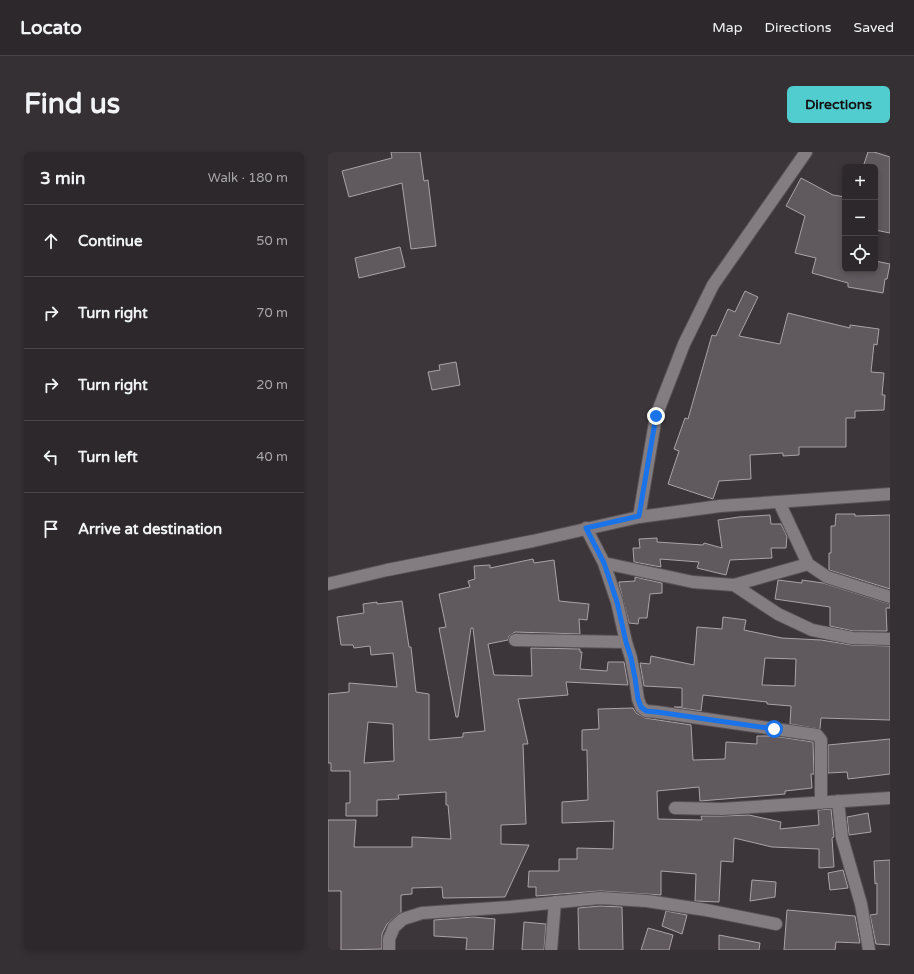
<!DOCTYPE html>
<html lang="en">
<head>
<meta charset="utf-8">
<style>
	:root { --surface:#2d282c; --page:#353034; --text:#f1f3f6; --muted:#a7a6a9; --line:#484448; --accent:#52cdcf }
	body { margin:0; font-family:"Varela Round",sans-serif; background:var(--page); color:var(--text) }
	.controls { position:absolute; right:12px; top:12px; display:grid; overflow:hidden; border-radius:6px; box-shadow:0 2px 6px #0003 }
	.controls button { width:36px; height:36px; display:grid; place-items:center; padding:0; border:0; border-bottom:1px solid var(--line); background:var(--surface); color:var(--text); font:20px sans-serif }
	.stop { position:absolute; width:12px; height:12px; margin:-9px; border:3px solid #1a73e8; border-radius:50%; background:#fff }
	.stop.end { background:#1a73e8; border-color:#fff; box-shadow:0 1px 4px #0008 }
	.list { margin:0; padding:0; list-style:none }
	h2 { display:flex; justify-content:space-between; align-items:center; height:52px; margin:0; padding:0 16px; font-size:17px }
	h2 small { font-size:13px; font-weight:400; color:var(--muted) }
	.list li { display:grid; grid-template-columns:26px 1fr auto; gap:12px; align-items:center; box-sizing:border-box; height:72px; padding:0 16px; border-top:1px solid var(--line) }
	.list b { display:block; font-size:15px; white-space:nowrap }
	.list em { font-size:13px; font-style:normal; color:var(--muted) }
	.icon { flex:none; width:22px; height:22px; fill:none; stroke:currentColor; stroke-width:2; stroke-linecap:round; stroke-linejoin:round }
	.map { position:relative; flex:none; width:562px; height:798px; overflow:hidden; border-radius:6px }
	header { display:flex; align-items:center; gap:24px; box-sizing:border-box; height:56px; padding:0 20px; background:var(--surface); border-bottom:1px solid var(--line) }
	header strong { font-size:19px }
	nav { display:flex; gap:22px; margin-inline-start:auto; font-size:14px }
	.intro { display:flex; align-items:center; justify-content:space-between; box-sizing:border-box; height:96px; padding:0 24px }
	h1 { margin:0; font-size:28px }
	.button { padding:10px 18px; border-radius:6px; background:var(--accent); color:#111; font-size:14px; font-weight:700 }
	main { display:flex; gap:24px; padding:0 24px }
	aside { flex:1; background:var(--surface); border-radius:6px; box-shadow:0 2px 6px #0003 }
	.map>svg:first-child { display:block }
</style>
</head>
<body>
<header>
<strong>Locato</strong>
<nav><a>Map</a><a>Directions</a><a>Saved</a></nav>
</header>
<div class="intro"><h1>Find us</h1><a class="button">Directions</a></div>
<main>
<aside>
<h2>3 min<small>Walk · 180 m</small></h2>
<ul class="list">
<li><svg class="icon" aria-label="ahead" viewBox="0 0 24 24"><path d="M12 20V5M6 11l6-6 6 6"/></svg><div><b>Continue</b></div><em>50 m</em></li>
<li><svg class="icon" aria-label="right" viewBox="0 0 24 24"><path d="M7 20v-9h11M14 6l5 5-5 5"/></svg><div><b>Turn right</b></div><em>70 m</em></li>
<li><svg class="icon" aria-label="right" viewBox="0 0 24 24"><path d="M7 20v-9h11M14 6l5 5-5 5"/></svg><div><b>Turn right</b></div><em>20 m</em></li>
<li><svg class="icon" aria-label="left" viewBox="0 0 24 24"><path d="M17 20v-9H6M10 6l-5 5 5 5"/></svg><div><b>Turn left</b></div><em>40 m</em></li>
<li><svg class="icon" aria-label="arrive" viewBox="0 0 24 24"><path d="M6 21V4h12l-3 4 3 4H6"/></svg><div><b>Arrive at destination</b></div></li>
</ul>
</aside>
<div class="map">
<svg width="562" height="798" viewBox="0 0 562 798">
	<rect width="100%" height="100%" fill="#3c363a"/>
	<!-- building -->
	<path fill="#60595d" stroke="#aaa2a7" fill-rule="evenodd" d="M63,0H92L96,29L100,28L108,94L83,97L74,31L21,45L14,19L64,6Z
		M540,0H546L562,5V81L547,78V15H535Z
		M473,26L505,43L517,45V117H547V109L562,112L559,127H557L555,141L520,135V131L484,121L488,106L467,101L477,64L458,54Z
		M72,95L77,115L31,126L27,106Z
		M417,139L430,145L411,184L452,192L460,161L522,176V173L551,177L549,193L546,192L543,220L556,221L554,243H557L556,258L527,259V266H518V295H471V303L455,304V301L422,303L423,327L391,329L385,347L340,332L351,299L346,297L357,266L360,267L384,183L388,184L400,157L407,160Z
		M128,210L132,233L104,238L100,220L112,218L111,213Z
		M508,362H527V364L562,363V437L501,418V401H503V374H507Z
		M442,363L443,372H453L459,384L458,396H443L444,406L402,408L398,423L369,416L371,410L332,407L333,415L306,410L305,396H312L311,387L329,386V390L375,393L376,391L394,396L390,368L411,365Z
		M205,407L206,411L226,408L231,449L261,452L259,468L251,467L252,482L187,480L181,484L180,488L160,492L166,523L204,524L203,496L252,497V500H254L252,517L279,519L280,510H296L300,533L238,530L240,543L190,547L200,592H195L198,672L173,673V692L201,693L177,745L115,746L114,735L84,736V742L73,743V760L59,772L54,782V797L13,798V739H0V668H28L26,695H84V685L123,687L120,653H118V640L70,643L71,647L49,648V664H18V651H22V619H3V611H0V542L21,540V531L69,535L65,501L43,503L42,494L26,496L25,493H13L9,465L36,461L35,452L49,450V452L74,449L81,495H83L88,540L101,542V588L135,585V581L157,579L145,476H143L130,565H128L111,476L118,475L111,442L142,435L140,429L147,427L146,414L162,413V416ZM40,570L65,572L66,609L36,611Z
		M307,425L334,431V441L322,442L319,466H311L310,472L301,471L291,432V430L307,429Z
		M450,428L474,431V428L495,431L562,452V456H558L559,479H525L502,474V455L447,447Z
		M395,465L418,468L416,478L454,486L493,488L524,493L562,494V568L493,566L492,577L462,572L463,554L439,552V550L375,543L373,559L346,555H354V536L316,534L312,511L322,512L323,504L366,513L369,475L394,477ZM437,506L468,507L467,534L434,533Z
		M305,556L308,561L317,566L363,573L365,608L397,607L398,590L429,592V584H445L485,590L486,622H483L484,636L457,639V642L372,649L371,635L329,639L330,667L374,668L373,664H394L421,663L453,670L452,677L491,673L490,658L503,657L506,685L504,686L506,715L491,716V697L444,695L406,686L405,710L393,709L391,750L367,749L368,722L333,719V743L272,739L208,744V735H200L201,719H231V707H249V696L285,697L286,669L234,671V650L260,648L259,598H254V578L271,577L270,557Z
		M562,587V622L520,627L519,620L500,621V593Z
		M540,661L543,680L521,683L519,665Z
		M562,708V793L548,792L542,763L549,762V731L547,732L546,709Z
		M515,718L520,736L502,738L500,721Z
		M424,728L448,730L447,745L422,749Z
		M272,754L294,755L295,798H251L250,756Z
		M459,758L527,764L532,791L508,790L507,798H456Z
		M338,759L359,763L354,782L334,774Z
		M145,765L167,767L165,798H138L139,786L106,784V768Z
		M196,770L218,772L216,798H194Z
		M320,776L345,783L341,798H313Z
		M391,783L432,791L431,798H391Z"/>
	<g fill="none" stroke-linecap="round" stroke-linejoin="round">
		<defs>
			<path id="street" d="M451,350L480,412L499,425L562,445
				M311,365L328,264L356,192L385,133L478,0
				M258,376L276,411L289,450L298,490L303,506L307,526L310,547L313,555L318,559L329,560L489,583L493,588V651
				M276,411L365,430L406,433L480,412
				M406,433L450,462L484,478L524,486L562,487
				M187,488L298,490
				M510,649L514,686L533,752L541,798
				M347,656L394,657L562,646
				M61,798V787L66,775L75,767L94,761L182,755L272,746L319,749L378,758L448,772
				M223,798L227,750"/>
			<path id="secondary" d="M0,432L59,418L205,389L311,365L392,354L562,342"/>
		</defs>
		<!-- street casing -->
		<use href="#street" stroke="#585256" stroke-width="14"/>
		<!-- secondary casing -->
		<use href="#secondary" stroke="#585256" stroke-width="14"/>
		<!-- street -->
		<use href="#street" stroke="#837c81" stroke-width="12"/>
		<!-- secondary -->
		<use href="#secondary" stroke="#837c81" stroke-width="12"/>
	</g>
	<g fill="none" stroke-linecap="round" stroke-linejoin="round">
		<!-- route -->
		<path stroke="#1a73e8" stroke-width="5" d="M328,264L311,364L258,376L276,411L289,450L298,490L303,506L307,526L310,547L313,555L318,559L329,560L446,577"/>
	</g>
</svg>
<div class="controls">
<button>+</button>
<button>−</button>
<button><svg class="icon" aria-label="locate" viewBox="0 0 24 24"><circle cx="12" cy="12" r="6"/><path d="M12 2v4M12 18v4M2 12h4M18 12h4"/></svg></button>
</div>
<div class="stop" style="left:446px;top:577px"></div>
<div class="stop end" style="left:328px;top:264px"></div>
</div>
</main>
</body>
</html>
